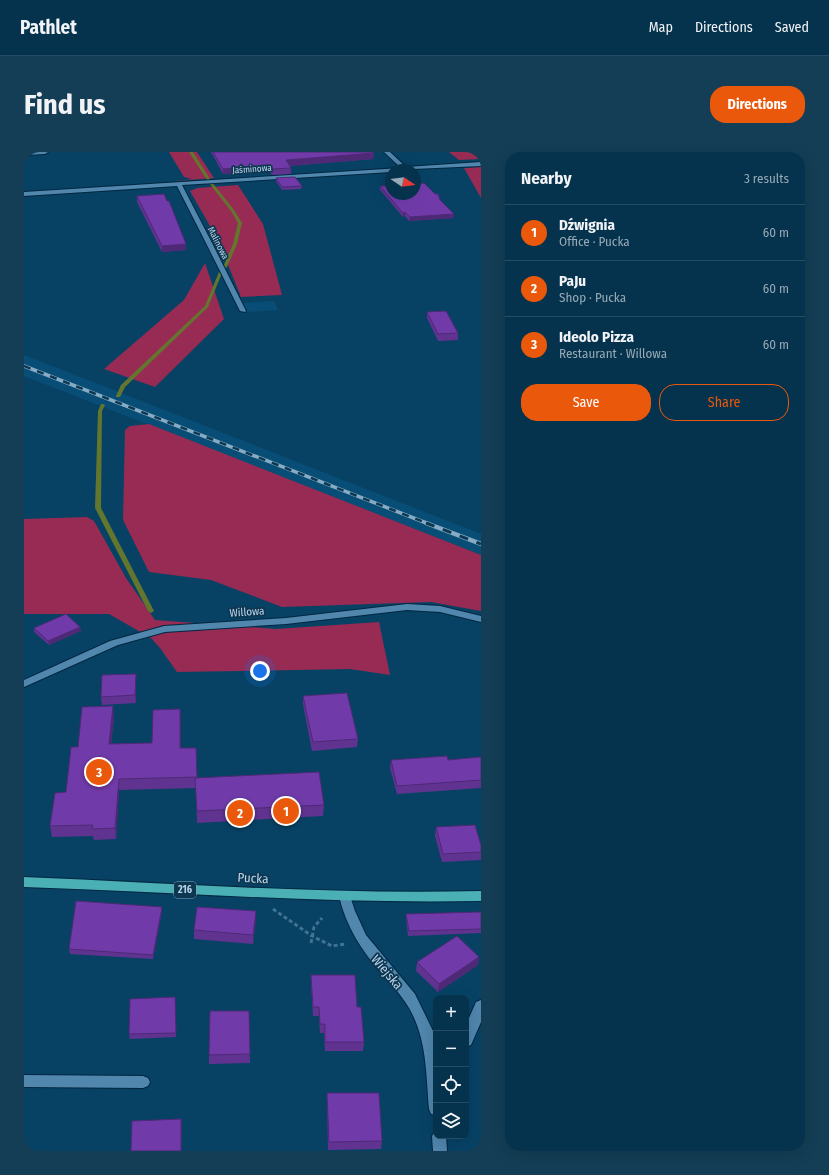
<!DOCTYPE html>
<html lang="en">
<head>
<meta charset="utf-8">
<style>
	:root { --surface:#05324c; --page:#133e56; --text:#f1f3f6; --muted:#97aab5; --line:#264d64; --accent:#ea580c }
	body { margin:0; font-family:"Fira Sans Condensed",sans-serif; background:var(--page); color:var(--text) }
	.controls { position:absolute; right:12px; bottom:12px; display:grid; overflow:hidden; border-radius:8px; box-shadow:0 4px 16px #0002 }
	.controls button { width:36px; height:36px; display:grid; place-items:center; padding:0; border:0; border-bottom:1px solid var(--line); background:var(--surface); color:var(--text); font:20px sans-serif }
	.compass { position:absolute; left:361px; top:12px; width:36px; height:36px; border-radius:50%; background:var(--surface); box-shadow:0 4px 16px #0002; rotate:103deg }
	.you { position:absolute; left:236px; top:519px; width:14px; height:14px; margin:-10px; border:3px solid #fff; border-radius:50%; background:#1a73e8; box-shadow:0 0 0 6px #1a73e833 }
	.badge { display:grid; place-items:center; width:26px; height:26px; border-radius:50%; background:var(--accent); color:#fff; font-size:13px; font-weight:700 }
	.pin { position:absolute; translate:-50% -50%; border:2px solid #fff; box-shadow:0 1px 4px #0006 }
	.list { margin:0; padding:0; list-style:none }
	h2 { display:flex; justify-content:space-between; align-items:center; height:52px; margin:0; padding:0 16px; font-size:17px }
	h2 small { font-size:13px; font-weight:400; color:var(--muted) }
	.list li { display:grid; grid-template-columns:26px 1fr auto; gap:12px; align-items:center; box-sizing:border-box; height:56px; padding:0 16px; border-top:1px solid var(--line) }
	.list b { display:block; font-size:15px; white-space:nowrap }
	.list p { margin:0; font-size:13px; white-space:nowrap; color:var(--muted) }
	.list em { font-size:13px; font-style:normal; color:var(--muted) }
	.actions { display:flex; gap:8px; padding:12px 16px }
	.actions a { flex:1; padding:9px 0; border:1px solid var(--accent); border-radius:16px; text-align:center; font-size:14px; color:var(--accent) }
	.actions .main { background:var(--accent); color:#fff }
	.icon { flex:none; width:22px; height:22px; fill:none; stroke:currentColor; stroke-width:2; stroke-linecap:round; stroke-linejoin:round }
	.map { position:relative; flex:none; width:457px; height:999px; overflow:hidden; border-radius:16px }
	header { display:flex; align-items:center; gap:24px; box-sizing:border-box; height:56px; padding:0 20px; background:var(--surface); border-bottom:1px solid var(--line) }
	header strong { font-size:19px }
	nav { display:flex; gap:22px; margin-inline-start:auto; font-size:14px }
	.intro { display:flex; align-items:center; justify-content:space-between; box-sizing:border-box; height:96px; padding:0 24px }
	h1 { margin:0; font-size:28px }
	.button { padding:10px 18px; border-radius:16px; background:var(--accent); color:#fff; font-size:14px; font-weight:700 }
	main { display:flex; gap:24px; padding:0 24px }
	aside { flex:1; background:var(--surface); border-radius:16px; box-shadow:0 4px 16px #0002 }
	.map>svg:first-child { display:block }
</style>
</head>
<body>
<header>
<strong>Pathlet</strong>
<nav><a>Map</a><a>Directions</a><a>Saved</a></nav>
</header>
<div class="intro"><h1>Find us</h1><a class="button">Directions</a></div>
<main>
<div class="map">
<svg width="457" height="999" viewBox="0 0 457 999">
	<rect width="100%" height="100%" fill="#074265"/>
	<!-- built -->
	<path fill="#074d75" d="M250,149L254,158L223,160L219,151Z
		M0,203L457,382V403L0,224Z"/>
	<!-- green -->
	<path fill="#982b53" d="M145,0H173L190,26L153,29L168,27L160,25Z
		M425,0H457V7L435,8Z
		M457,15V46L440,16Z
		M214,33L239,72L258,143L217,145L194,88L166,39L173,36Z
		M181,111L200,167L131,235L80,217L160,148Z
		M125,272L457,403V459L407,450L258,455L187,428L125,420L99,368L101,278L106,274Z
		M63,365L70,369L102,426L131,468L252,477L355,470L366,523L326,517L153,520L136,496L127,486L85,462H0V367Z"/>
	<g fill="none" stroke-linecap="round" stroke-linejoin="round">
		<!-- stream -->
		<path fill="#63762d" fill-rule="evenodd" d="M165,0H169L186,27L185,28H183Z
			M185,29H187L210,58L218,71L213,92L203,115L201,116L199,115L209,92L214,71L207,59L185,31Z
			M195,120L198,121L184,155L101,235L96,245H92V244L97,233L181,154Z
			M77,252H79L81,253L78,259L77,356L130,459L127,461L124,459L71,356L74,259Z"/>
		<defs>
			<path id="service" d="M186,91L189,93L222,159L221,160L216,159L183,93Z
				M457,848V870L447,893L442,895V873L452,850Z
				M0,923L119,924L124,926L126,930L124,934L119,936L0,935Z"/>
			<path id="minor" d="M0,0H24L21,2L0,3Z
				M360,0H366L382,15L457,10V14L367,18V20L158,33L189,93L186,95L183,93L153,34L0,44V40L377,16Z
				M383,452L416,454L457,464V470L416,460L383,458L262,472L141,480L94,493L0,535V528L86,489L140,474L262,466Z
				M321,739L325,741L331,759L342,783L391,842L410,881L412,889V963L407,962L405,957C402,922 403,887 385,856C378,844 368,833 359,823C338,799 322,775 315,744L317,741Z
				M412,978V984H422L423,999H409L408,984Z"/>
			<path id="primary" d="M0,725C152,731 304,743 457,739V749C304,752 152,740 0,735Z"/>
		</defs>
		<!-- service casing -->
		<use href="#service" stroke="#002741" stroke-width="2"/>
		<!-- minor casing -->
		<use href="#minor" stroke="#002741" stroke-width="2"/>
		<!-- primary casing -->
		<use href="#primary" stroke="#002741" stroke-width="2"/>
		<!-- path -->
		<path stroke="#417290" stroke-width="3" stroke-dasharray="4 2.5" stroke-linecap="butt" d="M249,757L288,784L308,794L321,792
			M287,791L290,775L298,766"/>
		<!-- service -->
		<use href="#service" fill="#5186ad" fill-rule="evenodd"/>
		<!-- minor -->
		<use href="#minor" fill="#5186ad" fill-rule="evenodd"/>
		<!-- primary -->
		<use href="#primary" fill="#4ab0b5" fill-rule="evenodd"/>
		<defs>
			<path id="rail-far1" d="M0,214L405,372"/>
			<path id="rail" d="M402,371L457,392"/>
		</defs>
		<!-- rail-far1 casing -->
		<use href="#rail-far1" stroke="#86abc4" stroke-width="3.5"/>
		<!-- rail casing -->
		<use href="#rail" stroke="#86abc4" stroke-width="4.5"/>
		<!-- rail-far1 -->
		<use href="#rail-far1" stroke="#0e3752" stroke-width="2.5" stroke-dasharray="7" stroke-linecap="butt"/>
		<!-- rail -->
		<use href="#rail" stroke="#0e3752" stroke-width="3" stroke-dasharray="9" stroke-linecap="butt"/>
	</g>
	<!-- wall -->
	<path fill="#603391" d="M187,0H348L350,1L349,7L266,14L267,16V22L248,23L245,19L199,22Z
		M252,26L278,34L277,37L258,38L252,29Z
		M356,34L416,48L430,62V66L385,69L381,64L379,65L356,38Z
		M113,44L143,49L162,92V98L138,100L113,50Z
		M403,160L434,181V188L414,189L403,166Z
		M56,475L57,479L25,493L10,480V476Z
		M112,530V551L78,553L77,545Z
		M279,544L334,587L333,595L288,599L279,552Z
		M90,565L87,592L128,591L157,568V596H172L173,626L300,653L299,664L173,671L172,636L95,638L92,687L70,688L69,684L28,685L26,674L42,640L54,595Z
		M457,605V636L373,642L366,616L367,608H424Z
		M412,675L457,693V708L418,710L411,684Z
		M138,759L129,807L46,802L45,797Z
		M457,760V781L384,784L382,766V762Z
		M232,767L229,792L170,787V778Z
		M455,805L454,813L414,840L392,819L393,810Z
		M287,823L333,855L340,890L339,899H301L300,881H296L295,864H289L287,832Z
		M151,845L152,885L106,887L105,882Z
		M225,859L226,911L185,912V903Z
		M303,941L358,989L357,997L304,998L303,949Z"/>
	<!-- shaded-wall -->
	<path fill="#4e2976" d="M350,1L349,7L262,14V8Z
		M245,13V19L199,22V17Z
		M381,60V64L379,65V61Z
		M430,62V66L385,69L386,65Z
		M162,92V98L138,100V94Z
		M56,475L57,479L25,493L24,489Z
		M112,522V551L111,543Z
		M89,554L90,565L86,603L85,592Z
		M156,557L157,568V607L156,596Z
		M95,627V638L92,687L91,676Z
		M138,755V759L129,807V803Z
		M232,759V767L229,792V783Z
		M455,805L454,813L414,840L415,832Z
		M157,967L158,975L157,999Z"/>
	<!-- building -->
	<path fill="#703ba9" stroke="#4e2976" d="M189,0H348L350,1L262,8L267,16L248,17L245,13L199,17Z
		M271,25L278,34L258,35L252,26Z
		M400,31L411,42H414L416,48L430,62L386,65L381,60L379,61L356,34H367V42H391V32Z
		M140,42L143,49H145L162,92L138,94L113,44Z
		M422,159L434,181L414,182L403,160Z
		M42,462L56,475L24,489L10,476Z
		M112,522L111,543L77,545L78,523Z
		M323,541L334,587L289,590L279,544Z
		M89,554L85,592L128,591L129,558L156,557V596H172L173,625L95,627L91,676L68,677L69,673L26,674L31,641L42,640L47,595H54L58,555Z
		M423,604L424,608L457,605V628L373,634L367,608Z
		M295,620L300,653L173,659L171,626Z
		M451,673L457,693V700L419,702L412,675Z
		M52,749L138,755L129,803L45,797Z
		M173,755L232,759L229,783L170,778Z
		M457,760V777L385,779L382,762Z
		M433,784L455,805L415,832L393,810Z
		M287,823H331L333,855H337L340,890H301V872H296L295,855H289Z
		M151,845L152,881L105,882L106,847Z
		M186,859H225L226,902L185,903Z
		M303,941H355L358,989L305,990Z
		M157,967V999H107L108,969Z"/>
	<g text-anchor="middle" dominant-baseline="central" stroke-width="3.5" stroke-linejoin="round" paint-order="stroke">
		<!-- far-street labels -->
		<g font-size="9" fill="#bad5ea" stroke="#0e3752">
			<text transform="translate(228 17) rotate(-4)">Jaśminowa</text>
			<text transform="translate(194 91) rotate(63)">Malinowa</text>
		</g>
		<!-- shield labels -->
		<rect fill="#0e3752" stroke="#86a6bc" stroke-width="1" x="150" y="730" width="22" height="16" rx="3"/>
		<g font-size="10" font-weight="bold" fill="#bad5ea">
			<text x="161" y="738">216</text>
		</g>
		<!-- street labels -->
		<g font-size="11" fill="#bad5ea" stroke="#0e3752">
			<text transform="translate(223 460) rotate(-4)">Willowa</text>
		</g>
		<!-- near-street labels -->
		<g font-size="13" fill="#bad5ea" stroke="#0e3752">
			<text transform="translate(229 726) rotate(3)">Pucka</text>
			<text transform="translate(363 820) rotate(50)">Wiejska</text>
		</g>
	</g>
</svg>
<div class="controls">
<button>+</button>
<button>−</button>
<button><svg class="icon" aria-label="locate" viewBox="0 0 24 24"><circle cx="12" cy="12" r="6"/><path d="M12 2v4M12 18v4M2 12h4M18 12h4"/></svg></button>
<button><svg class="icon" aria-label="layers" viewBox="0 0 24 24"><path d="M12 4l9 5-9 5-9-5zM3 14l9 5 9-5"/></svg></button>
</div>
<svg class="compass" viewBox="-18 -18 36 36"><path d="M0-13l5 13h-10z" fill="#e53935"/><path d="M0 13l5-13h-10z" fill="#97aab5"/></svg>
<div class="you"></div>
<div class="pin badge" style="left:262px;top:659px">1</div>
<div class="pin badge" style="left:216px;top:661px">2</div>
<div class="pin badge" style="left:75px;top:620px">3</div>
</div>
<aside>
<h2>Nearby<small>3 results</small></h2>
<ul class="list">
<li><span class="badge">1</span><div><b>Dźwignia</b><p>Office · Pucka</p></div><em>60 m</em></li>
<li><span class="badge">2</span><div><b>PaJu</b><p>Shop · Pucka</p></div><em>60 m</em></li>
<li><span class="badge">3</span><div><b>Ideolo Pizza</b><p>Restaurant · Willowa</p></div><em>60 m</em></li>
</ul>
<div class="actions"><a class="main">Save</a><a>Share</a></div>
</aside>
</main>
</body>
</html>
